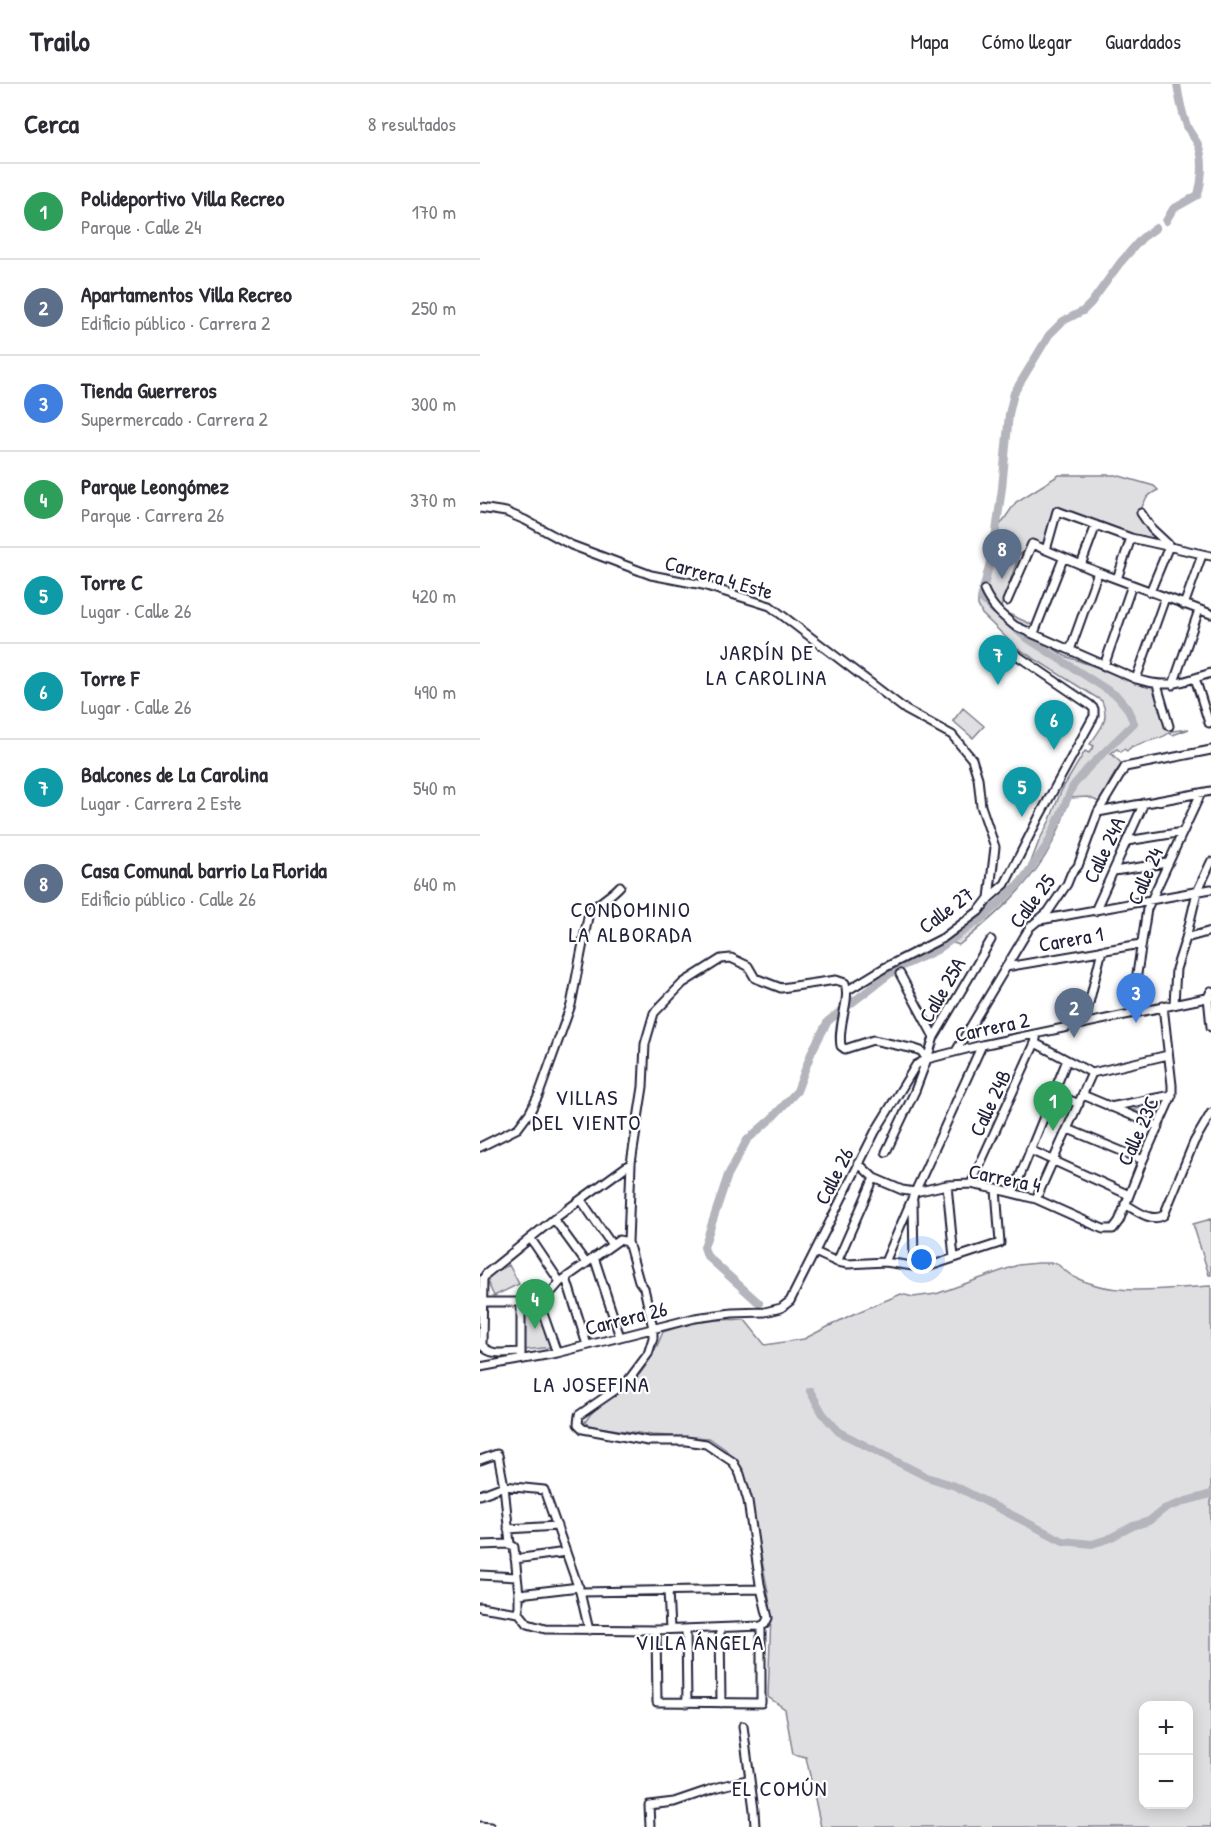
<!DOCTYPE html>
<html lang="es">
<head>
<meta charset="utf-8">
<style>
	:root { --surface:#fff; --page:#f7f7f7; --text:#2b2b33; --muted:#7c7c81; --line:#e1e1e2; --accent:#7c3aed }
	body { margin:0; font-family:"Patrick Hand",sans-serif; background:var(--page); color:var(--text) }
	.controls { position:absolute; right:18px; bottom:18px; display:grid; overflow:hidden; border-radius:12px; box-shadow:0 3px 15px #0003 }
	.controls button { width:54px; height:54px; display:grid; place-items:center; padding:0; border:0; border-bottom:2px solid var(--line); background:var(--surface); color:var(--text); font:30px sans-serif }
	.you { position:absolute; left:442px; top:1176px; width:21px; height:21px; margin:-15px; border:4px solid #fff; border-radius:50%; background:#1a73e8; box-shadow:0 0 0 9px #1a73e833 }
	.badge { display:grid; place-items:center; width:39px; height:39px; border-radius:50%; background:var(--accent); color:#fff; font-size:20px; font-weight:700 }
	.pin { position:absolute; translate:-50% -50px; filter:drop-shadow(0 2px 3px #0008) }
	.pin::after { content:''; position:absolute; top:32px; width:21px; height:18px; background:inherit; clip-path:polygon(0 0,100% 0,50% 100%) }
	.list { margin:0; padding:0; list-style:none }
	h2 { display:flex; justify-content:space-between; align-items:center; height:78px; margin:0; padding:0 24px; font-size:26px }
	h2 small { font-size:20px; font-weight:400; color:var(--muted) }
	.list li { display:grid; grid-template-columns:39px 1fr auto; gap:18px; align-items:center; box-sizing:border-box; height:96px; padding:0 24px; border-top:2px solid var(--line) }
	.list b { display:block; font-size:22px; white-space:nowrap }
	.list p { margin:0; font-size:20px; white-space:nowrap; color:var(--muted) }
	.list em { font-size:20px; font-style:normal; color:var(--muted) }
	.map { position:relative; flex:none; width:731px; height:1743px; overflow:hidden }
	header { display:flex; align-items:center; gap:36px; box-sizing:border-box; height:84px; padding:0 30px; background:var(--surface); border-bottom:2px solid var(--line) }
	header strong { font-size:28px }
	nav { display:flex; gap:33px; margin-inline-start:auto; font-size:21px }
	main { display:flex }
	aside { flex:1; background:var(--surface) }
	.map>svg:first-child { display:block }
</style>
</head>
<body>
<header>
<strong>Trailo</strong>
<nav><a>Mapa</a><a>Cómo llegar</a><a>Guardados</a></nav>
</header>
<main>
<aside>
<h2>Cerca<small>8 resultados</small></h2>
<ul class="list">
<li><span class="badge" style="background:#2e9e5b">1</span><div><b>Polideportivo Villa Recreo</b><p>Parque · Calle 24</p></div><em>170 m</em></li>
<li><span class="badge" style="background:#5c6f8a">2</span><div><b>Apartamentos Villa Recreo</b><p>Edificio público · Carrera 2</p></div><em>250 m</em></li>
<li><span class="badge" style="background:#3f7fe0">3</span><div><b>Tienda Guerreros</b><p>Supermercado · Carrera 2</p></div><em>300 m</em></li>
<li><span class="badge" style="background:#2e9e5b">4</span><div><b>Parque Leongómez</b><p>Parque · Carrera 26</p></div><em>370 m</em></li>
<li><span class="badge" style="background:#0f9aa8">5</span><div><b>Torre C</b><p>Lugar · Calle 26</p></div><em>420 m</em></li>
<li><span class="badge" style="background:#0f9aa8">6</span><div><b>Torre F</b><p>Lugar · Calle 26</p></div><em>490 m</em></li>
<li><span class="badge" style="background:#0f9aa8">7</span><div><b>Balcones de La Carolina</b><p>Lugar · Carrera 2 Este</p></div><em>540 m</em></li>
<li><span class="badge" style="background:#5c6f8a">8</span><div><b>Casa Comunal barrio La Florida</b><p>Edificio público · Calle 26</p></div><em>640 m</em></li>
</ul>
</aside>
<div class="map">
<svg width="731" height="1743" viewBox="0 0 731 1743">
	<rect width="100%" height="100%" fill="#fff"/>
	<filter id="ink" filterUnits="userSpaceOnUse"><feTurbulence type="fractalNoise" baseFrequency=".0167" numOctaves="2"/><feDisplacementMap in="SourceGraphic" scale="12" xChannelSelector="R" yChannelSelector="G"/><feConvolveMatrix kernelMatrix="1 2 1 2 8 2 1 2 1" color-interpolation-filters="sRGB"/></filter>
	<g filter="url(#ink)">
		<!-- green -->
		<path fill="#dfdfe2" stroke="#80808e" stroke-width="1.5" fill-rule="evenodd" d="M579,391H636L674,402L678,406C666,411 662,420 660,432L690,466L656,459L651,451L619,439L588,430L579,431L573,442L567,471C556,466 549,464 539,471L520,526L553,541L551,550L585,572L681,606L692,647L709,645L693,651L689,649C679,657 664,656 653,663L652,662L647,667L644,665L641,668L637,665L631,669L642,680C632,690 627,705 619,718L608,713L590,714C585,729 580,744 573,758C553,799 514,833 479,861L470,858L528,810L549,783L559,757L570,736L581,707L605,667L609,669L614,662L610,660C621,644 630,636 622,617L537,564L502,530L498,521V514L504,504L509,491L511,454L536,418Z
			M483,624L504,642L493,654L473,637Z
			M685,1017L676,1037L653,1026Z
			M731,1135V1191H729L713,1140Z
			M558,1179H576C581,1183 587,1189 594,1193C636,1214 686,1204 731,1202V1743H341L326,1673L313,1670L305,1625L288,1613L291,1530L288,1508L268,1403L257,1378L245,1365L229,1354L172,1351L111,1342L105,1338C117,1318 135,1314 151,1299C164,1288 177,1264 183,1248C213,1238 233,1234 265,1236L285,1261L324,1255L371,1231L421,1210L433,1213L456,1210L538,1181ZM664,1622H708V1720H664Z
			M29,1181L39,1200L14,1212L5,1193Z
			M60,1224L72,1263L45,1266L43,1258V1232L48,1227Z"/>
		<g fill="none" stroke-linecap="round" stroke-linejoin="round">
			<!-- canal -->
			<path stroke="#b4b4bc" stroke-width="8" d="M686,137L693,125L718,111C722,97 724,77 719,63C717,56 710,50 707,42C702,29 699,14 697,0
				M515,527L501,514L514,462L522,404L529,330L534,309L569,251L583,237L603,227L611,219L640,179L662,154L676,144
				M279,1219L227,1172L224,1163L248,1091L267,1056L292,1034L317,1007L332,967L348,937L416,885L457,866L504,833L541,798L567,761L593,702L608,684L654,639L647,624L637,612L545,553L531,541
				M330,1307L343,1330L359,1348L447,1393L475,1402L583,1457L612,1460L628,1455L653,1442L669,1437L684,1425L706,1417L731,1410"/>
			<defs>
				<path id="minor" d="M0,424L26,428L45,436L91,461L171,491L223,501L290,522L426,626L472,651L492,675L498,694L501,722L515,763L509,814L499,827L463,854L404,884L368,906
					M661,429L672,445L688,460
					M566,466L577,427L651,454L731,472
					M601,481L616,441
					M637,495L651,454
					M504,506C511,522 521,531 535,542L656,595C690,605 698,599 731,589
					M670,508L689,462
					M527,517L552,460L618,488L731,530
					M704,521L722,471
					M554,549L583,475
					M590,566L618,488
					M624,582L652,501
					M715,594L729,639
					M656,595L685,514
					M677,601L689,642
					M693,601L719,526
					M618,728L731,707
					M647,757L703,748
					M634,787L687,779
					M509,814L525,800L560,731L614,632V625L610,621L532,568
					M615,827L664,719
					M560,836L731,805
					M706,854L731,847
					M526,883L661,860
					M420,890L454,953
					M731,907L728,913L731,943
					M694,920L696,885L706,854L717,808L731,778
					M651,929L667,825L721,709
					M604,940L622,866
					M555,959L612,989L688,971
					M476,967L550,843L568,828L587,800L591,790L598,782L618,728L645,683L731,666
					M573,1009L599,1020
					M603,1011L677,1042
					M630,1023L692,1011
					M588,1045L663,1076
					M0,1063L38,1044L50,1028L59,1010L91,921L109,828C119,818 131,812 140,802
					M550,1066L649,1111
					M406,1068L435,1007L447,975L454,953L511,856
					M378,1079L394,1094L422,1106L435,1108L467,1101L491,1100L516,1105L556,1115L623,1145H633L639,1137L663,1076L692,1011V1001L683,922
					M491,1100L555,959L557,950
					M467,1101L474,1174
					M533,1109L587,976
					M556,1115L612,989
					M101,1116L132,1161
					M433,1117L434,1182
					M645,1120C657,1127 672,1139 684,1131L714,1058L731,1029
					M74,1135L106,1179
					M51,1155L80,1198
					M335,1168L357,1178L368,1180L405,1178L440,1183L450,1182L520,1159L516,1105
					M114,1173L140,1253
					M357,1178L394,1094
					M405,1178L435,1108L502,961
					M86,1194L107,1261
					M0,1218H40L41,1220V1270
					M60,1221L77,1269
					M42,1223L60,1221L80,1198L139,1156L148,1158
					M41,1268C28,1268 10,1273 2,1261L3,1195L6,1190L74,1135L151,1079
					M0,1283L77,1269L215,1234L252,1229L285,1228L301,1224L310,1217L395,1048L436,981L447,975L502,961L731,913
					M0,1376L17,1370L18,1371L24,1402L30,1460L34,1463L39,1510V1529
					M0,1411L24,1402L64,1406L100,1508L109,1546
					M28,1445L77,1442
					M0,1461L30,1460
					M35,1475L86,1468
					M0,1491L37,1493
					M188,1507L190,1545
					M100,1508L281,1505
					M39,1510L99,1503
					M0,1523L39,1529L48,1540L65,1545L176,1546L281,1542L285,1540L288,1534L280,1500L268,1417L260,1390L253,1378L226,1360L206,1357H168L103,1345L98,1340L99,1331L147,1298L168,1270L173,1254V1244L164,1204L159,1197L148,1158L151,1079L163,1003L165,960L174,929L203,899L241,875L251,874L268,882L275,894L301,904L356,896L365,899C371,917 357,941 361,962L365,965L393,956L435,965L441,967L447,975
					M240,1544L241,1619
					M206,1545L207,1619
					M176,1546L177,1618L281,1619V1542
					M263,1642L274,1726L275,1743
					M0,1742L10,1743
					M170,1743L169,1721L194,1718L235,1704L270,1695"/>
			</defs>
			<!-- minor casing -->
			<use href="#minor" stroke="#22223b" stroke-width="11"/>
			<!-- minor -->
			<use href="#minor" stroke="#fff" stroke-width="7"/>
		</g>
	</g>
	<g text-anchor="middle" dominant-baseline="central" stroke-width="4.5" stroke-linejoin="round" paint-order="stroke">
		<!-- street labels -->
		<g font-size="21" fill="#22223b" stroke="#fff">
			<text transform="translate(239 493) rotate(16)">Carrera 4 Este</text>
			<text transform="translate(624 766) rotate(-65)">Calle 24A</text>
			<text transform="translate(665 792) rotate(-67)">Calle 24</text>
			<text transform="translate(552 817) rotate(-53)">Calle 25</text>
			<text transform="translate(466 826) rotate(-37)">Calle 27</text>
			<text transform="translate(591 855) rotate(-10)">Carera 1</text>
			<text transform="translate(462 906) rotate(-60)">Calle 25A</text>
			<text transform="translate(512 943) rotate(-12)">Carrera 2</text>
			<text transform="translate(510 1019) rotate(-65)">Calle 24B</text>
			<text transform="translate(658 1047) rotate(-66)">Calle 23C</text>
			<text transform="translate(354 1092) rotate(-63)">Calle 26</text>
			<text transform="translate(525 1094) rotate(12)">Carrera 4</text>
			<text transform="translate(146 1234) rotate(-14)">Carrera 26</text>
		</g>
		<!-- neighbourhood labels -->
		<g font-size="22" letter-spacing="1.5" fill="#22223b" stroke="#fff">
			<text x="287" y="568">JARDÍN DE<tspan x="287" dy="25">LA CAROLINA</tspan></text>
			<text x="151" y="825">CONDOMINIO<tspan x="151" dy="25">LA ALBORADA</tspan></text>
			<text x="107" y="1013">VILLAS<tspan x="107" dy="25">DEL VIENTO</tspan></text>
			<text x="112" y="1300">LA JOSEFINA</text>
			<text x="220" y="1558">VILLA ÁNGELA</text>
			<text x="300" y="1704">EL COMÚN</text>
		</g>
	</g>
</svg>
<div class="controls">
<button>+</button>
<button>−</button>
</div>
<div class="you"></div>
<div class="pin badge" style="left:573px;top:1047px;background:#2e9e5b">1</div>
<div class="pin badge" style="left:594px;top:954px;background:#5c6f8a">2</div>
<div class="pin badge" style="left:656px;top:939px;background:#3f7fe0">3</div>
<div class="pin badge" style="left:55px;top:1245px;background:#2e9e5b">4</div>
<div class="pin badge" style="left:542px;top:733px;background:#0f9aa8">5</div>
<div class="pin badge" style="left:574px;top:666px;background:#0f9aa8">6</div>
<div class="pin badge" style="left:518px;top:601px;background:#0f9aa8">7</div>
<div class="pin badge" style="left:522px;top:495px;background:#5c6f8a">8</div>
</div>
</main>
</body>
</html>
